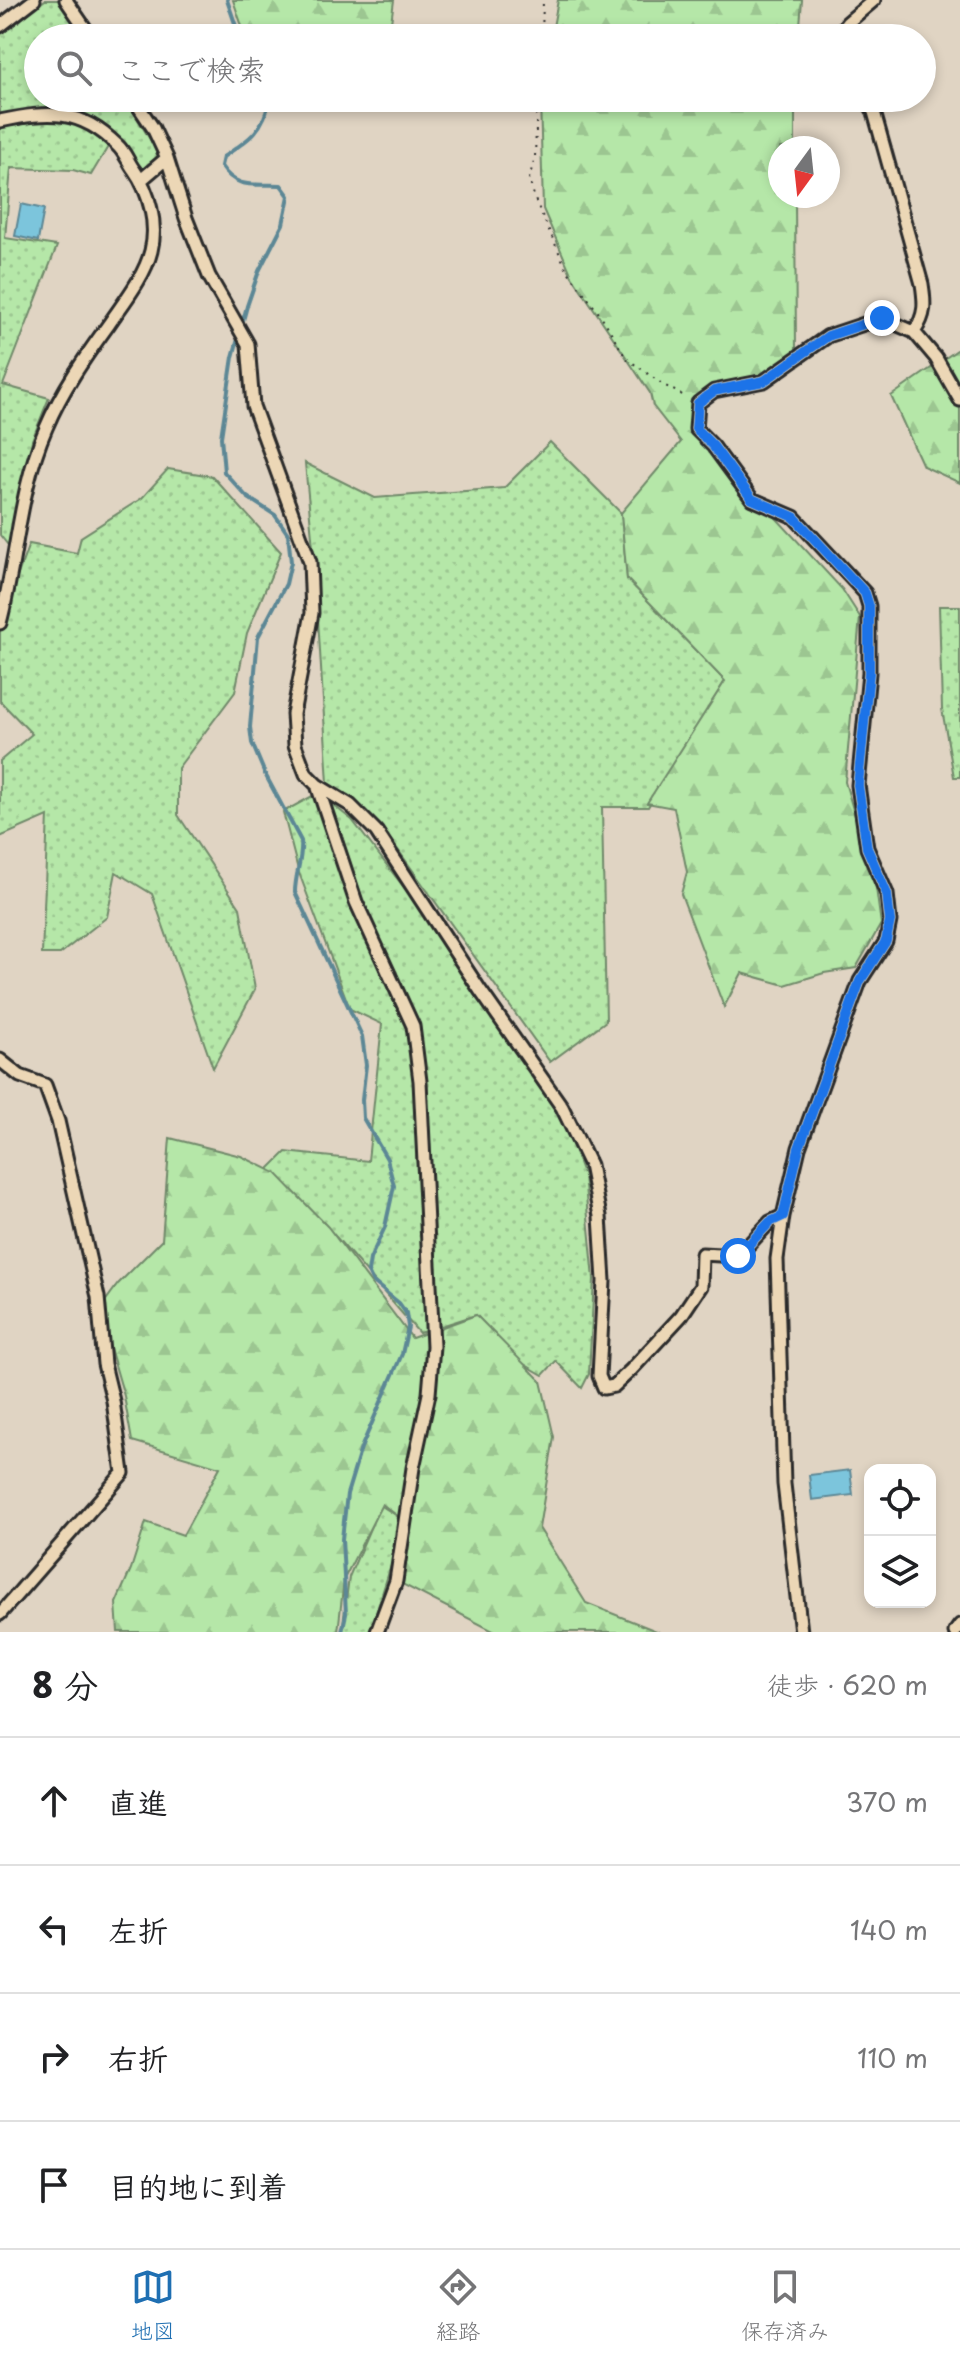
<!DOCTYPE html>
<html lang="ja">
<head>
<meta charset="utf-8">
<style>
	:root { --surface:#fff; --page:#f6f6f6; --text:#202124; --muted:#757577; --line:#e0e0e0; --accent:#1f6fb2 }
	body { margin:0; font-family:"Playpen Sans","Klee One",sans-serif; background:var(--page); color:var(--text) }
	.controls { position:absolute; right:24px; bottom:24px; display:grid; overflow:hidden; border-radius:16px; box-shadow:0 4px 12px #0003 }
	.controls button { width:72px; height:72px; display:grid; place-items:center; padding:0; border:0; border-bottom:2px solid var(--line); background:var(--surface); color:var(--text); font:40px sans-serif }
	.compass { position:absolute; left:768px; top:136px; width:72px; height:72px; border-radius:50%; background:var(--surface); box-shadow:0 4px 12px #0003; rotate:195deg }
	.stop { position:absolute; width:24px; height:24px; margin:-18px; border:6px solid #1a73e8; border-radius:50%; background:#fff }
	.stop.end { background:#1a73e8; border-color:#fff; box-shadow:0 2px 8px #0008 }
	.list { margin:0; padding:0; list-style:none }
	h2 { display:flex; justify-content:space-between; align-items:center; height:104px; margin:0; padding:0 32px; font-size:34px }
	h2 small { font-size:26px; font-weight:400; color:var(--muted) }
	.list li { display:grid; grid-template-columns:52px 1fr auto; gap:24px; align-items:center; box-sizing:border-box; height:128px; padding:0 32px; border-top:2px solid var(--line) }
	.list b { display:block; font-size:30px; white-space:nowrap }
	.list em { font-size:26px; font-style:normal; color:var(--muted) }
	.icon { flex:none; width:44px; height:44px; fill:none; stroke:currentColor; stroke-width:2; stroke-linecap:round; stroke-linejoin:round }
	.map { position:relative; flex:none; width:960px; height:1632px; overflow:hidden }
	.search { position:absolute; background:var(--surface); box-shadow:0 4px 12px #0003; left:24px; right:24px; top:24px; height:88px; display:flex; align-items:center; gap:20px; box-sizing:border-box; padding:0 28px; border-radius:44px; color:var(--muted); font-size:30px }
	.sheet { height:616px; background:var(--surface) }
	nav { display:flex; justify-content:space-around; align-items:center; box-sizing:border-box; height:112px; border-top:2px solid var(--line); background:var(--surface); font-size:22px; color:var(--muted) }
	nav a { display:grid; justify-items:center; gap:4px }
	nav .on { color:var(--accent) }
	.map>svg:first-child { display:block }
</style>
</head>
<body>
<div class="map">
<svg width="960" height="1632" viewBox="0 0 960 1632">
	<defs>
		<pattern id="grass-dots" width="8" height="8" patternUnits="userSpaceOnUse" patternTransform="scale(2)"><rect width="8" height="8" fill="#b5e7a8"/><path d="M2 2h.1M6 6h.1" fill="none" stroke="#9cc691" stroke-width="1.8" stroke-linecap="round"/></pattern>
		<pattern id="forest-firs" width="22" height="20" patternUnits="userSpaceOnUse" patternTransform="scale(2)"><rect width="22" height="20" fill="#b5e7a8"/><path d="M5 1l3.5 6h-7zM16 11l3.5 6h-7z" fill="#9cc691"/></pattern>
	</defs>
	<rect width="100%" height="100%" fill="#e0d4c3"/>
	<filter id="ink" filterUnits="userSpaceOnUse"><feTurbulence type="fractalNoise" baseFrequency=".0125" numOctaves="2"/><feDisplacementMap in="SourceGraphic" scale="16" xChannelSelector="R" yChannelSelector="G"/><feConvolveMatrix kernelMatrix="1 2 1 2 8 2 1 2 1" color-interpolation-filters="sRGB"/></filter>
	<g filter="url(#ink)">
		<!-- grass -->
		<path fill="url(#grass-dots)" stroke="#70896a" stroke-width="2" d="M45,0H63L88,38H38V98H125L163,161L148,174L89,119L109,145L91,175L73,170L11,168L5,238L57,246L3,385L49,398L32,440L11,549L0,535V35Z
			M550,442L621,513L627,579L725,681L648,807H602L606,1021L550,1062L383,829L328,783L315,569L305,463L375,498L504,488Z
			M168,469L212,476L281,552L247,633L235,692L178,768V815L240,908L255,989L213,1068L152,894L116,872L107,917L60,954H42L48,816L0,837V761L32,734L0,701V624L29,544L77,553L81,537L142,498Z
			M939,606H960V777H954L942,709Z
			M318,793L352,820L544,1069L584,1176L594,1279L589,1374L582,1388L556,1361L543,1375L517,1360L476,1315L419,1333L337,1238L269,1169L286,1152L368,1161L382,1024L350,1009L298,870L283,812Z
			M380,1505L405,1521L370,1632H342L349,1577Z"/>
		<!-- forest -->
		<path fill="url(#forest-firs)" stroke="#70896a" stroke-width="2" d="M233,0H394L391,23L358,24L335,38H249L243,29Z
			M558,0H802L799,38H551Z
			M540,98H795V148H780V196H795L796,350L758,383L714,391L690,425L842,589L860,617L845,782L876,888L881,924L856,968L824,973L785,985L742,973L724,1007L681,894L687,872L674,808L647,803L725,681L627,579L621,513L681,442L653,406L650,393L572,276L543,209Z
			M960,348V483L923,466L891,396Z
			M170,1138L241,1156L276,1173L328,1227L412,1338L476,1315L541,1381L554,1437L539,1528L586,1603L659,1632H495L402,1584L408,1524L382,1504L344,1579L338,1632H118L116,1603L131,1569L146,1522L183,1535L220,1467L132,1441L124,1396L99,1310L118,1284L162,1240Z"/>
		<!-- water -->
		<path fill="#7cc5dc" stroke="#5c8795" stroke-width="2" d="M21,204L44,209L38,241L15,236Z
			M850,1470L853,1495L812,1500L809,1475Z"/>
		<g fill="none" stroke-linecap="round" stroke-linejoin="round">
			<!-- stream -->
			<path stroke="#5c8795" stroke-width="4" d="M227,0L240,38
				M270,98C264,130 250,139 223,157L221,166C237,191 256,183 281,185L289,196L283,224L259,271L247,306L233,357L221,437L224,472L247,497L275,515L288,534L291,562L286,584L258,637L250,727L252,743L265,774L301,841C303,858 295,874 295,892L362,1036L366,1065L362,1100L363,1118L387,1159L394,1186L385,1227L370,1259L368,1272L372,1281L399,1303L406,1313L408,1327L402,1354L361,1448L347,1494L342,1539L346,1614L342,1632"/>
			<defs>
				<path id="street" d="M66,0L92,38
					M0,26L34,0
					M836,38L847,23L874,0
					M133,98L153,128L167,158L186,218L209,276L248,344L253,406L310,562L312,613L293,714L295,745L306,774L317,785L350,805L376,831L480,990L562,1107L590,1165L600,1216L604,1281L599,1376L604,1388L614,1386L631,1370L681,1316L701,1286L702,1254L738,1256L770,1222L783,1216
					M861,98L868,102L874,112L922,284C925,303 926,315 914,332
					M0,121C49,111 80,108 117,145C125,152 128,162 134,170C149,191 158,224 151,251C145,276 124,302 109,324C85,357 62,390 46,428C19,489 17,559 0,623
					M141,180L167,158
					M317,785L356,902L413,1026L420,1081L433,1346L429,1394L413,1468L396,1581L377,1632
					M0,1060L20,1076L45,1085L58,1121L98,1297L104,1364L113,1401L123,1473L0,1614
					M801,1632L784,1484L777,1259L783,1216L799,1148L860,981L886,941L890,921L887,894L867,848L858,785L869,673V606L865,593L794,517L752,499L713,446L696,429L698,403L714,391L764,381L828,336L882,318L914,332L936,358L960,400
					M955,1632L960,1625"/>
			</defs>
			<!-- street casing -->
			<use href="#street" stroke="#2b2b2b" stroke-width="17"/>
			<!-- path -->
			<path stroke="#2b2b2b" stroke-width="2" stroke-dasharray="2 6" stroke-linecap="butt" d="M542,38L543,0
				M537,98L535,157L529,179L536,202L567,270L604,320L626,358L662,384L686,397"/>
			<!-- street -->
			<use href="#street" stroke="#ecd7b6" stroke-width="11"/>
		</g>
	</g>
	<g fill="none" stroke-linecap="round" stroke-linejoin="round" filter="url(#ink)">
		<!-- route -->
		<path stroke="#1a73e8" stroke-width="10" d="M738,1256L770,1222L783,1216L799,1148L860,981L886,941L890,921L887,894L867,848L858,785L869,673V606L865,593L794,517L752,499L713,446L696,429L698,403L714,391L764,381L828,336L882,318"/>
	</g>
</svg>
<div class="controls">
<button><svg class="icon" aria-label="locate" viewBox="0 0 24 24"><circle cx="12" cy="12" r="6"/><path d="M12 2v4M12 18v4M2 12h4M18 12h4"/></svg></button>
<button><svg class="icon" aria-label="layers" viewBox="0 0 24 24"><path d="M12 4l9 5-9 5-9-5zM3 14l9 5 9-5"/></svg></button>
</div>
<svg class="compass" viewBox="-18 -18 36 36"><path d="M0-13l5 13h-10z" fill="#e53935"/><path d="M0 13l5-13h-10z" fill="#757577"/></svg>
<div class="stop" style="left:738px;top:1256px"></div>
<div class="stop end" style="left:882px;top:318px"></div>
<div class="search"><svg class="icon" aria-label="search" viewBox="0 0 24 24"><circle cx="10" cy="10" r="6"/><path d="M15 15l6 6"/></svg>ここで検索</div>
</div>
<section class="sheet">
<h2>8 分<small>徒歩 · 620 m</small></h2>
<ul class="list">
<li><svg class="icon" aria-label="ahead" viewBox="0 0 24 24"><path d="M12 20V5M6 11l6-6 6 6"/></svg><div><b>直進</b></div><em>370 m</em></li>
<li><svg class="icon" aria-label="left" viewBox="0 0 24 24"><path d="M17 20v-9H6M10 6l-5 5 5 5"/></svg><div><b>左折</b></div><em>140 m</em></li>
<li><svg class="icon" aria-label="right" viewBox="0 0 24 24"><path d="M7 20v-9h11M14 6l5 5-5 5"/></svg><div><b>右折</b></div><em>110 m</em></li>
<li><svg class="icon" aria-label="arrive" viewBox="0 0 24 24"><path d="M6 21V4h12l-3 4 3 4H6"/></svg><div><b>目的地に到着</b></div></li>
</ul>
</section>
<nav>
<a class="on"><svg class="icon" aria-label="map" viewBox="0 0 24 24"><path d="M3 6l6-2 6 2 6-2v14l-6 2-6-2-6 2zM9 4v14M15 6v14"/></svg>地図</a>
<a><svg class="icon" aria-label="directions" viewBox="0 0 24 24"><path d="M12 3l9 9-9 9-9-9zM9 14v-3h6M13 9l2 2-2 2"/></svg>経路</a>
<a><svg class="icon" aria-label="saved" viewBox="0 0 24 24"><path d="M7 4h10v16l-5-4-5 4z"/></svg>保存済み</a>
</nav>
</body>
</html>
